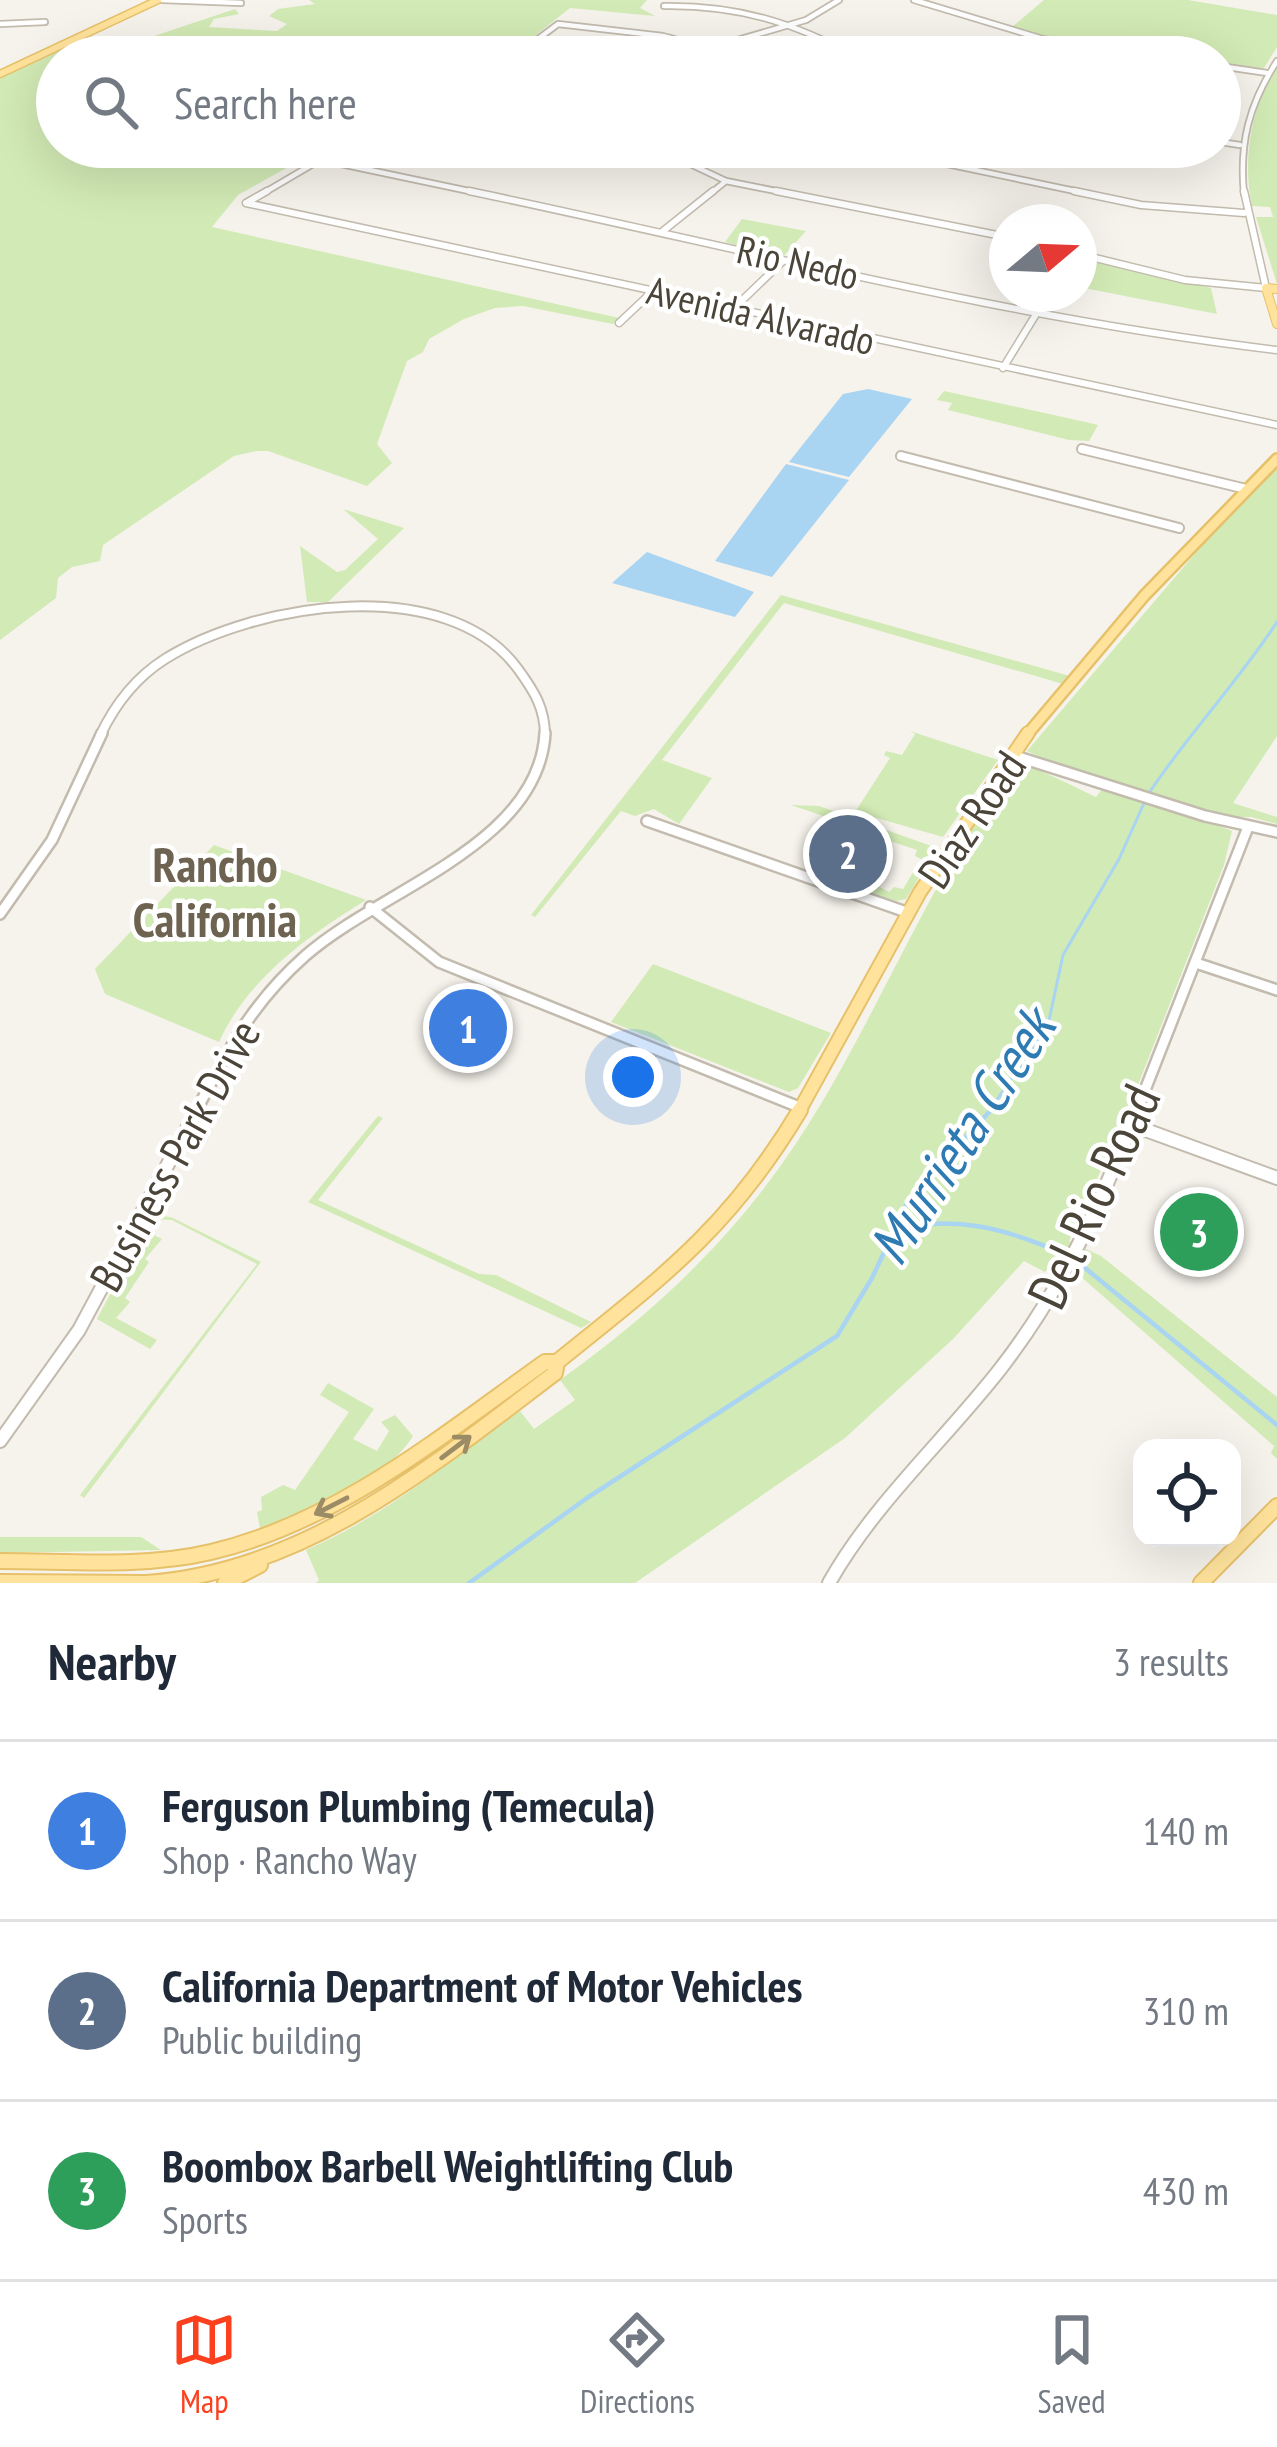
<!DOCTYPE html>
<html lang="en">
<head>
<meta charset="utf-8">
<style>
	:root { --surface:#fff; --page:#f2f2f3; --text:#1f2937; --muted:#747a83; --line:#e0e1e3; --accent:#fc3f1d }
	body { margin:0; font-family:"PT Sans Narrow",sans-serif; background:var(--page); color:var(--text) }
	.controls { position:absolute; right:36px; bottom:36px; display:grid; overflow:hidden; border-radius:24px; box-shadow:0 12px 48px #0002 }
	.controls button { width:108px; height:108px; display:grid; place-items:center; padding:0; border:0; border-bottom:3px solid var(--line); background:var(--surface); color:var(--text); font:60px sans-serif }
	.compass { position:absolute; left:989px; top:204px; width:108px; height:108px; border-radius:50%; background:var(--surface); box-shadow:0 12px 48px #0002; rotate:71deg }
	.you { position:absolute; left:633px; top:1077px; width:42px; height:42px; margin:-30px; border:9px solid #fff; border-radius:50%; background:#1a73e8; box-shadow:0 0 0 18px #1a73e833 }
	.badge { display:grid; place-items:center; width:78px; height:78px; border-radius:50%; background:var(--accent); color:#fff; font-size:39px; font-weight:700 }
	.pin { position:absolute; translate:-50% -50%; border:6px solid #fff; box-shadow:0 3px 12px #0006 }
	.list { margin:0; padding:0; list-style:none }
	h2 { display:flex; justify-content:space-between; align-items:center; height:156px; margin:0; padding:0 48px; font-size:51px }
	h2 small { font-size:39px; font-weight:400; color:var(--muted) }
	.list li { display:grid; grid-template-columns:78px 1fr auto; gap:36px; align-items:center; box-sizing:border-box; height:180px; padding:0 48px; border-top:3px solid var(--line) }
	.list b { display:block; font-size:45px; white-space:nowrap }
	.list p { margin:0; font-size:39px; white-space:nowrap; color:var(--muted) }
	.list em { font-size:39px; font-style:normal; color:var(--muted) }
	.icon { flex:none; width:66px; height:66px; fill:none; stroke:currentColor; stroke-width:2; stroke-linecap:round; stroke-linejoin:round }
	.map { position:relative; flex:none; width:1277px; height:1583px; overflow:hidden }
	.search { position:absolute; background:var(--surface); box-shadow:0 12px 48px #0002; left:36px; right:36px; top:36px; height:132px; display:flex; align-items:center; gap:30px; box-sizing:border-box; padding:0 42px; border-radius:66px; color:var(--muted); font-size:45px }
	.sheet { height:696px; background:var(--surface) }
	nav { display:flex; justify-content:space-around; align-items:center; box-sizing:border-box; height:168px; border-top:3px solid var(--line); background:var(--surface); font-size:33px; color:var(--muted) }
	nav a { display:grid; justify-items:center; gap:6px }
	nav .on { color:var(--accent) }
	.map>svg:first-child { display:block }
</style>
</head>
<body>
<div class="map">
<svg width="1277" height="1583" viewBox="0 0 1277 1583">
	<rect width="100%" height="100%" fill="#f6f3ec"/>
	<!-- green -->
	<path fill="#d2eab5" d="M309,0H647L640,8L655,16L570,8L508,57H57V147H324L238,195L212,227L619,318L613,324L523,306L495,308L464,319L429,339L423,352L407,361L377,444L392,463L367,486L268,451H256L234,456L103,545L100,561L72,567L58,578L56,598L0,640V78L75,41L79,46H103L109,51L146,49L154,43V36L235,9L239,14L214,19L209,27L277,31L287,24L269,16L278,9L315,4Z
		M1044,0H1188L1277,15V47L1264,68L1259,69L1220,64V57C1150,57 1078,48 1012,27Z
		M1277,67V284L1256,217H1273L1270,207L1252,206C1242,160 1251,106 1277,67Z
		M742,219L806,231L782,258L725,242Z
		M1079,258L1211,288L1217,314L1079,287Z
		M944,391L1081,421L1098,425L1089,441L1069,440L948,410L952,403L937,400Z
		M1277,468V736L1233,803L1277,817V824L1251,817L1202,819L1232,831L1224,865L1129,1108L1069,1241L1101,1256L1277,1397V1459L1271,1453L1274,1446L1079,1275L1053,1261L1045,1272L1024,1261L953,1339L845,1438L635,1583H316L319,1580L306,1550C384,1517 451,1460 520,1411L534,1429L575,1400L560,1380C637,1325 707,1263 765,1187C865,1057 916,895 1016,764C1034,765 1076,788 1096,797L1104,787L1027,751L1250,489Z
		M343,509L404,528L328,602H307L300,546L337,572L345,570L378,539Z
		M781,595L1070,676L1063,684L784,603L662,760L712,778L679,824L654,809L635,816L621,811L535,917L531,915Z
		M910,731L998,760L943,837L849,810L857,809L890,758L884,755L886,751L902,755L915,734Z
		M791,805L819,806L937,848L906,899L896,901L869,892L868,887L871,882L889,892L894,887L903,889L921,859L915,856L917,850L884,839L880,843L842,826L837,828L834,820L826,822L825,827L821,826L826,817Z
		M214,845L366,900C308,936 248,978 219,1042L105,994L95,969Z
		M653,964L831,1033L798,1088L789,1092L611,1022Z
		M378,1116L383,1118L318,1200L479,1274L496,1275L591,1322L581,1328L308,1202Z
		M151,1213L173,1218L261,1262L84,1498L80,1495L257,1264L172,1220L149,1219Z
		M144,1230L162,1239L145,1259L149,1262L125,1298L130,1302L116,1318L157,1340L150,1349L97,1319Z
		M328,1383L374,1409L353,1439L377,1451L389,1431L381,1422L395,1415L413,1436C386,1480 311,1512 260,1529L257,1512L262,1510L261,1497L283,1485L295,1490L349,1412L320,1395Z
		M0,1537H141L161,1550L0,1553Z"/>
	<!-- water -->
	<path fill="#a9d4f2" d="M868,389L912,399L849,477L789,462L843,394Z
		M786,464L849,480L772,577L715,561Z
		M647,552L754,592L735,617L612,583Z"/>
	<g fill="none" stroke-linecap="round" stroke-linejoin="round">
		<!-- stream-far1 -->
		<path stroke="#a9d4f2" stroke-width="3" d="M1149,793C1189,733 1238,682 1277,622
			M988,1113L1048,1025L1063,955L1119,859L1145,801"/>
		<!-- stream -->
		<path stroke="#a9d4f2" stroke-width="4.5" d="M892,1230C955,1214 1008,1229 1066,1255
			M1074,1259L1277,1425
			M469,1583L587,1498L837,1336L872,1278L909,1199L991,1110"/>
		<defs>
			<path id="minor-far4" d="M162,0L241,3
				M914,0L1043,39L1156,57
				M664,6C737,5 793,22 857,57
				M0,24L45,22
				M514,57L558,24L663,36L708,48
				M679,57L806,20L839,0
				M1220,66L1267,73
				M1220,142L1240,145
				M654,147L726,181L791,194
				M866,147L1089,194
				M322,160L483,194
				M593,163L655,147
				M262,194L342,147
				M710,194L726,181
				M1244,194C1239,143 1249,104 1277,61"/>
			<path id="minor-far3" d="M469,191C737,247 1005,318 1277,350
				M776,191L1007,237
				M1074,191L1141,205L1244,213
				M246,203L1277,425
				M246,203L267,191
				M663,231L713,191
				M1079,254L1185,280L1266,288L1244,191
				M731,311L783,261
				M619,323L653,291
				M1003,368L1038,311"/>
			<path id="minor-far2" d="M1082,449L1246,489
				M901,456L1179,528
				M100,736C115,704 135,678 165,659C254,603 447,572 518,669C534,691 545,708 545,736"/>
			<path id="minor-far1" d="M1012,755L1205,816L1277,832
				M647,821L909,913
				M370,907L439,962L799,1107
				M0,914L52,840L102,733
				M1196,963L1277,990
				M195,1113C229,1049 250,1005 305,956C381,889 539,845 545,733
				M1136,1113L1248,827"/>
			<path id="minor" d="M1132,1125L1277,1178
				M0,1441L79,1330L197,1110
				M829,1583C874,1503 945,1440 1001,1368C1063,1288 1101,1203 1137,1110"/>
			<path id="major-far4" d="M0,74L158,0"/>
			<path id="major-far3" d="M1277,289L1266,288L1277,324"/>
			<path id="major-far2" d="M1026,736L1144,596L1277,459"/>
			<path id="major-far1" d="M798,1113L920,892L1028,733"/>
			<path id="major" d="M0,1561C70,1561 143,1568 211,1552C338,1522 441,1436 545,1362H557
				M0,1582C48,1582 98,1583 146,1583C306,1572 433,1465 555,1373L557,1362C661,1278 729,1229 800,1110
				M225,1583L260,1565
				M1201,1583L1277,1506"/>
		</defs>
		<!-- minor-far4 casing -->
		<use href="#minor-far4" stroke="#c2bbae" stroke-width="8"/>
		<!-- minor-far3 casing -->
		<use href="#minor-far3" stroke="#c2bbae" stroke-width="9"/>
		<!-- minor-far2 casing -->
		<use href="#minor-far2" stroke="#c2bbae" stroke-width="12"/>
		<!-- minor-far1 casing -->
		<use href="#minor-far1" stroke="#c2bbae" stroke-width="14"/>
		<!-- minor casing -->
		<use href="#minor" stroke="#c2bbae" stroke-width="16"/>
		<!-- major-far4 casing -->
		<use href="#major-far4" stroke="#e6c16a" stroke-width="9"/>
		<!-- major-far3 casing -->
		<use href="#major-far3" stroke="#e6c16a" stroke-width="10"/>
		<!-- major-far2 casing -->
		<use href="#major-far2" stroke="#e6c16a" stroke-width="14"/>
		<!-- major-far1 casing -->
		<use href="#major-far1" stroke="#e6c16a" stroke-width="16"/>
		<!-- major casing -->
		<use href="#major" stroke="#e6c16a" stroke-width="18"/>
		<!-- minor-far4 -->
		<use href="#minor-far4" stroke="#fff" stroke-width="4.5"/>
		<!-- minor-far3 -->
		<use href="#minor-far3" stroke="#fff" stroke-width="6"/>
		<!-- minor-far2 -->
		<use href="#minor-far2" stroke="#fff" stroke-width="8"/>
		<!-- minor-far1 -->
		<use href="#minor-far1" stroke="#fff" stroke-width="9"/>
		<!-- minor -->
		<use href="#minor" stroke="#fff" stroke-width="12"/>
		<!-- major-far4 -->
		<use href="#major-far4" stroke="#ffe39c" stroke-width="6"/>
		<!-- major-far3 -->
		<use href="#major-far3" stroke="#ffe39c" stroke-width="8"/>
		<!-- major-far2 -->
		<use href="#major-far2" stroke="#ffe39c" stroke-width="9"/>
		<!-- major-far1 -->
		<use href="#major-far1" stroke="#ffe39c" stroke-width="12"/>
		<!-- major -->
		<use href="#major" stroke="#ffe39c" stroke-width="14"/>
	</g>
	<!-- one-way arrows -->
	<defs><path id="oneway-shaft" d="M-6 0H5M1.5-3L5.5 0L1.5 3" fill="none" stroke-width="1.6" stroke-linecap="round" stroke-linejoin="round" transform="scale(3)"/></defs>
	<g stroke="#9c8c66">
		<use href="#oneway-shaft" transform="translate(456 1447) rotate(-37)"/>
		<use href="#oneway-shaft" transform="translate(331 1506) rotate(153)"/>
	</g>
	<g text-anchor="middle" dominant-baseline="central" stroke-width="9" stroke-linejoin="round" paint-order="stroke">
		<!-- far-street labels -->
		<g font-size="39" fill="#4b4439" stroke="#fff">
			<text transform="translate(798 262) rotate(13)">Rio Nedo</text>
			<text transform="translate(761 315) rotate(13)">Avenida Alvarado</text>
		</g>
		<!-- street labels -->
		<g font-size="45" fill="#4b4439" stroke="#fff">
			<text transform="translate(971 819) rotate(-56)">Diaz Road</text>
			<text transform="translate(174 1155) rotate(-61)">Business Park Drive</text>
		</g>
		<!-- neighbourhood labels -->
		<g font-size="48" font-weight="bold" fill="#6e6250" stroke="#fff">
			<text x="215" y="864">Rancho<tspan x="215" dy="55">California</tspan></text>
		</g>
		<!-- near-street labels -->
		<g font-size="54" fill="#4b4439" stroke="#fff">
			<text transform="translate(1093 1196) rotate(-65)">Del Rio Road</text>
		</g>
		<!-- near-water labels -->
		<g font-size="57" font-style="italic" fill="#2e7ab2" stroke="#fff">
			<text transform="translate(961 1136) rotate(-57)">Murrieta Creek</text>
		</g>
	</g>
</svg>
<div class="controls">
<button><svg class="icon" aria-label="locate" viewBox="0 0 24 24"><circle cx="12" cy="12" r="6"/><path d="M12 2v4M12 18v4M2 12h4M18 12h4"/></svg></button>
</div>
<svg class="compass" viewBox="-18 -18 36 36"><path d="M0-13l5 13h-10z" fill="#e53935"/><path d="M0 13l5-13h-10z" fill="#747a83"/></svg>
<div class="you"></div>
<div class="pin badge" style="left:468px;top:1028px;background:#3f7fe0">1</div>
<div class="pin badge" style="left:848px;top:854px;background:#5c6f8a">2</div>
<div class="pin badge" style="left:1199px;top:1232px;background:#2e9e5b">3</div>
<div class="search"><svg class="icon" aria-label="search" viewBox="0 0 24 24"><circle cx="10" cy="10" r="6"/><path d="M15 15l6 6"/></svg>Search here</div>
</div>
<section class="sheet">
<h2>Nearby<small>3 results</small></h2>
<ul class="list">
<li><span class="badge" style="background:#3f7fe0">1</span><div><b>Ferguson Plumbing (Temecula)</b><p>Shop · Rancho Way</p></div><em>140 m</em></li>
<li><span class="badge" style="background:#5c6f8a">2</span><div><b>California Department of Motor Vehicles</b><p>Public building</p></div><em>310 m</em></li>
<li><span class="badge" style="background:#2e9e5b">3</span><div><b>Boombox Barbell Weightlifting Club</b><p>Sports</p></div><em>430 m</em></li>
</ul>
</section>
<nav>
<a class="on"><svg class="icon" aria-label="map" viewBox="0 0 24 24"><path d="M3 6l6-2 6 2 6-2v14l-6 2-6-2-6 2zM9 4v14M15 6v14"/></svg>Map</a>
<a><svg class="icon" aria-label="directions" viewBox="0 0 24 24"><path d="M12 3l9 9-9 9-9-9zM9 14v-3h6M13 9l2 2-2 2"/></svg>Directions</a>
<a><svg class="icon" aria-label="saved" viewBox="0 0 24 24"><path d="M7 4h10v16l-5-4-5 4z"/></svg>Saved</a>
</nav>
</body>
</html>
